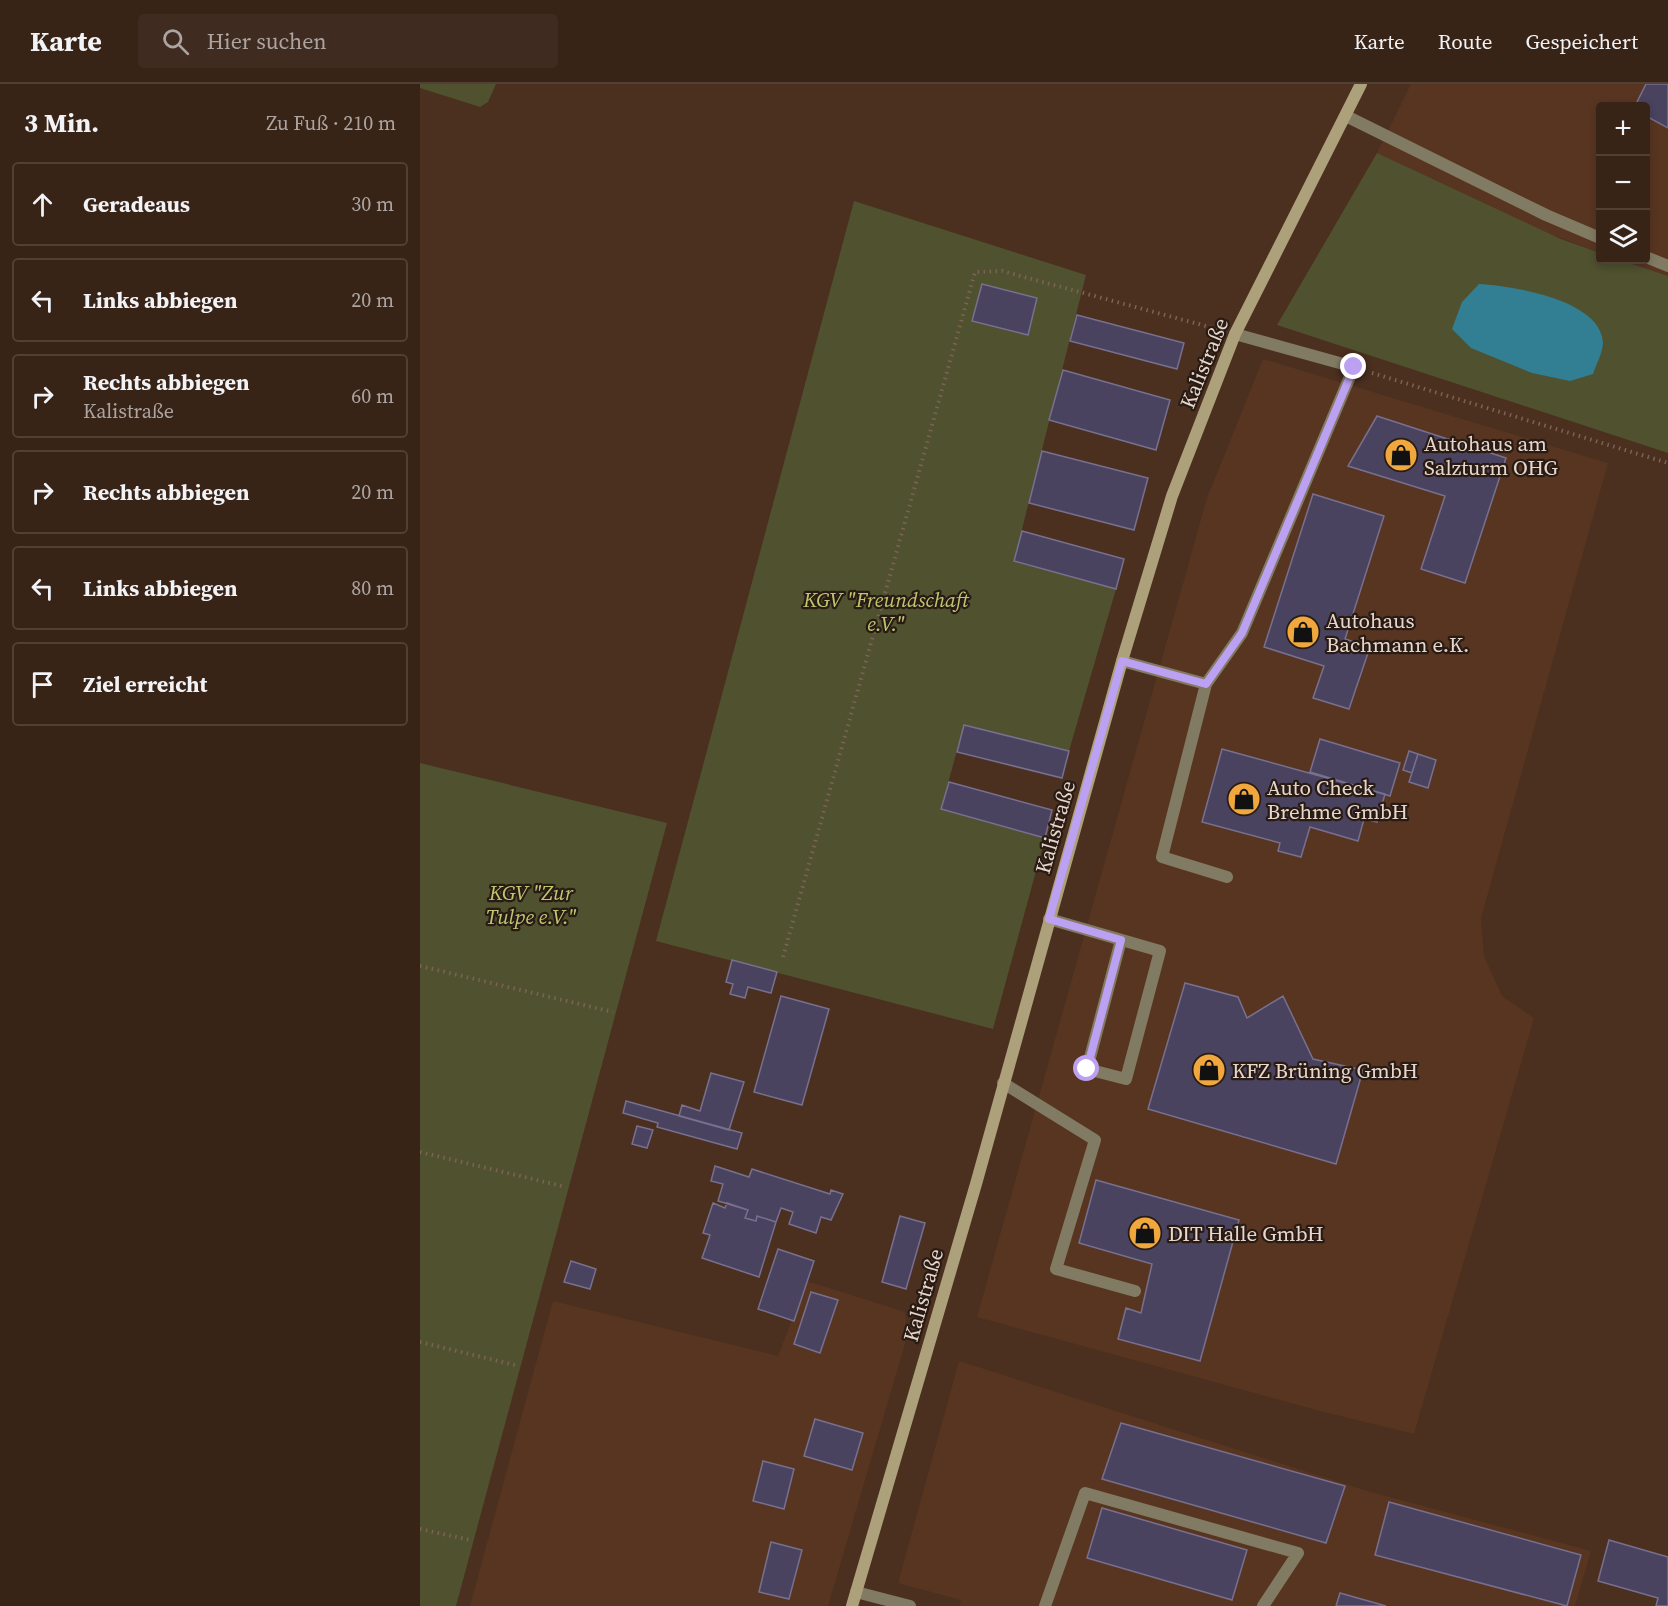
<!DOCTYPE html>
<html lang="de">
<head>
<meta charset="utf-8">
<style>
	:root { --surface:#382317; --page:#3f2b20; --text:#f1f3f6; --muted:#aba4a1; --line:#524036 }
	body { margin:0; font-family:"Source Serif 4",serif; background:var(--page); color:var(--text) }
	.controls { position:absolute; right:18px; top:18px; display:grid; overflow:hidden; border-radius:6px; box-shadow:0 3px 9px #0003 }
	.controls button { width:54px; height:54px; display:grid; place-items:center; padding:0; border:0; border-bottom:2px solid var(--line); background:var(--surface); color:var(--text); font:30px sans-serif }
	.stop { position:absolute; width:18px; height:18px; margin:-14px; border:4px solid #bca0f2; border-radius:50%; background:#fff }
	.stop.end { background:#bca0f2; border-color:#fff; box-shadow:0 2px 6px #0008 }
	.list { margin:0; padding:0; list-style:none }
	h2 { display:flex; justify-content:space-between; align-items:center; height:78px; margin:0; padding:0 24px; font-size:26px }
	h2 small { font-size:20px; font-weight:400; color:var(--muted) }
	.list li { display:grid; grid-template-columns:39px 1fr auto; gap:18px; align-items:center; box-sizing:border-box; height:84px; margin:0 12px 12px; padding:0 12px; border:2px solid var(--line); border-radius:6px }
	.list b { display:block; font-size:22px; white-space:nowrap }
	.list p { margin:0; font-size:20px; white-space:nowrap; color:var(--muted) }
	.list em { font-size:20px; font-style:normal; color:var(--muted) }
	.icon { flex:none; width:33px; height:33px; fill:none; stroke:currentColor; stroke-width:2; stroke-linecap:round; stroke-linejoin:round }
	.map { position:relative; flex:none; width:1248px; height:1522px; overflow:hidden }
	header { display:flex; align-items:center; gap:36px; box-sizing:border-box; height:84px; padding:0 30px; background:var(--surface); border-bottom:2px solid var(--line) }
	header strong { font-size:28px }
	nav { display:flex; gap:33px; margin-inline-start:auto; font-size:21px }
	.search { width:420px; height:54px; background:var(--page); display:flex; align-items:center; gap:15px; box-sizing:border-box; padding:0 21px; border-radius:6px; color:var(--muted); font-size:22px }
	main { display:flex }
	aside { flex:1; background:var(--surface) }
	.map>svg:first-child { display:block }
</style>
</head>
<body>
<header>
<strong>Karte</strong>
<div class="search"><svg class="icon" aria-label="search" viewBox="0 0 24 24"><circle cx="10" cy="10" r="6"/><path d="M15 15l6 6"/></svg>Hier suchen</div>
<nav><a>Karte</a><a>Route</a><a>Gespeichert</a></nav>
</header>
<main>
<aside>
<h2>3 Min.<small>Zu Fuß · 210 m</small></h2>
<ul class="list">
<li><svg class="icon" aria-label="ahead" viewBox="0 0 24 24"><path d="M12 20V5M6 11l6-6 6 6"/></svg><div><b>Geradeaus</b></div><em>30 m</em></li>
<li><svg class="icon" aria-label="left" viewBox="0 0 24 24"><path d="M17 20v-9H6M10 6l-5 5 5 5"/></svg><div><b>Links abbiegen</b></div><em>20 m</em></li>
<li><svg class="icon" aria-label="right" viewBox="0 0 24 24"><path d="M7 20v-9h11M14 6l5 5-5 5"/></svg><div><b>Rechts abbiegen</b><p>Kalistraße</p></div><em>60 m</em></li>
<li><svg class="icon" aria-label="right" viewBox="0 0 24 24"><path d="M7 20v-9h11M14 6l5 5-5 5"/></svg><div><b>Rechts abbiegen</b></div><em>20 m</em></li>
<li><svg class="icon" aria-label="left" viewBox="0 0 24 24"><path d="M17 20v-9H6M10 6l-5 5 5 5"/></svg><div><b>Links abbiegen</b></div><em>80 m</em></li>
<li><svg class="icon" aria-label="arrive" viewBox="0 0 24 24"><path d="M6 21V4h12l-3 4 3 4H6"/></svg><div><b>Ziel erreicht</b></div></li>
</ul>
</aside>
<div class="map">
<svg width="1248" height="1522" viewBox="0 0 1248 1522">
	<rect width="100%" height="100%" fill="#4b2f1f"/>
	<!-- built -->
	<path fill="#583521" d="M991,0H1248V194L1198,176H1226V22H1180V169L1067,126L957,69Z
		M843,275L1188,379L1061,834L1064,872L1082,912L1114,934L994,1350L904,1328L557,1233L787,414Z
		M387,1197L485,1228L487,1253L408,1522H50L133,1217L358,1272Z
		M539,1277L947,1407L1171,1467L1155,1522H539L541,1516L478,1499Z"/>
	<!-- green -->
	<path fill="#4f512f" d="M0,0H76L68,18L60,23L0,4Z
		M957,69L1141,155L1180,169V176H1200L1248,192V369L857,241Z
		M434,117L666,191L594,477L696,505L649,667L544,641L521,725L625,754L573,945L236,857Z
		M0,679L247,739L36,1522H0Z"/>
	<!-- water -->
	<path fill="#327f93" d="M1059,200C1092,202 1180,215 1183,258C1183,268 1176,281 1173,290L1150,297L1112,289L1051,264L1032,245L1042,218Z"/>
	<!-- building -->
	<path fill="#4a4360" stroke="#77708f" stroke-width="1.5" d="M1226,0H1248V44L1226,32V22H1215Z
		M562,200L617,214L608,251L552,237Z
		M657,231L764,259L757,285L650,257Z
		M643,286L750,316L736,366L629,336Z
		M957,332L1086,374L1045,499L1001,485L1025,412L928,382Z
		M622,367L728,394L714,446L609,419Z
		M893,410L964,432L925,555L950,563L929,625L893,614L904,582L844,563Z
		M602,447L704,475L696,505L594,477Z
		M544,641L649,667L642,694L537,668Z
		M900,655L980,679L970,712L890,688Z
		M802,665L965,710L957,738L944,735L938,757L890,743L881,773L858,767L860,759L782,738Z
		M989,667L998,670L992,689L983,686Z
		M998,670L1016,676L1008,704L989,698Z
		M529,698L632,726L625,754L521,725Z
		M312,876L357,888L351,909L328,903L325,914L310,910L313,900L306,898Z
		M765,899L818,913L827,934L863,912L893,975L943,986L916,1080L728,1025Z
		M361,912L409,925L382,1021L334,1008Z
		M291,989L324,998L309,1046L259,1032L262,1021L280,1027Z
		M206,1017L322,1049L317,1065L237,1043L238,1039L203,1029Z
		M217,1042L233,1046L227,1064L212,1060Z
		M295,1082L329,1093L332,1085L410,1110L411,1106L423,1110L411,1136L401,1133L396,1149L369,1140L373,1128L361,1124L356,1138L337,1132L336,1137L325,1134L328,1126L298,1117L303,1100L291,1097Z
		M676,1096L819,1136L780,1277L698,1255L706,1224L721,1229L732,1180L659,1159Z
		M293,1119L305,1124L307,1119L328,1126L325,1134L336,1137L337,1132L356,1138L339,1193L282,1174L290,1151L283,1149Z
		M480,1132L505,1139L486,1205L462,1198Z
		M358,1165L394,1177L374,1237L338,1225Z
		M151,1177L176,1185L170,1205L144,1198Z
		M391,1208L418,1216L400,1269L374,1260Z
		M395,1335L443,1349L432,1386L384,1372Z
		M701,1339L925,1402L906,1459L682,1395Z
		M343,1377L374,1385L364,1425L333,1417Z
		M969,1418L1161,1471L1147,1522L955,1471Z
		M682,1424L827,1466L812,1516L667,1474Z
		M1189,1456L1248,1473V1522H1236L1238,1514L1178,1497Z
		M351,1458L382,1466L369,1515L339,1508Z
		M920,1509L966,1522H916Z"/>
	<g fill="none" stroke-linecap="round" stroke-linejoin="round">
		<!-- path -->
		<path stroke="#7c6355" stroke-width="4" stroke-dasharray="1.5 4.5" stroke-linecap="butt" d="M952,289L1248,379
			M363,873L555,188L582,187L797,245
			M0,882L193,928
			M0,1068L146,1103
			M0,1258L99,1282
			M0,1445L50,1456"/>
		<!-- lane -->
		<path stroke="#827b63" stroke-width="12" d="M926,32L1126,131L1180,154
			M1226,173L1248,182
			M702,577L786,600L822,549L934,283L815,250
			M786,600L742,773L807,793
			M629,835L740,867L706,995L667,985L701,856
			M583,999L675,1056L636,1185L715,1207
			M436,1508L490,1522
			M625,1522L665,1409L878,1469L843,1522"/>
		<!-- secondary -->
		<path stroke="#aca17a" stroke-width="12" d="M432,1522L556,1100L702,577L752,412L815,250L941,0"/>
	</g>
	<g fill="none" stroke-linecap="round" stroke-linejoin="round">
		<!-- route -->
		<path stroke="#bca0f2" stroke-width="8" d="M667,985L701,856L629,835L702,577L786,600L822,549L934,283"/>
	</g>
	<!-- icons -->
	<defs>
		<symbol id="shop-disc" viewBox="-11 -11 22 22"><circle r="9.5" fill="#efa73e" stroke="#281b14"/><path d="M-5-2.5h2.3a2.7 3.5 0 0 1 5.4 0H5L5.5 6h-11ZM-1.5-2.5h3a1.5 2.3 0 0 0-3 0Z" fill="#111"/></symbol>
	</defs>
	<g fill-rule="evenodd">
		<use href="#shop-disc" x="962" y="352" width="38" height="38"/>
		<use href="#shop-disc" x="864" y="529" width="38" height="38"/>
		<use href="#shop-disc" x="805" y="696" width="38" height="38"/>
		<use href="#shop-disc" x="770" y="967" width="38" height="38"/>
		<use href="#shop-disc" x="706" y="1130" width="38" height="38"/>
	</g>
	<g text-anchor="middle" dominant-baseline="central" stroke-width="4.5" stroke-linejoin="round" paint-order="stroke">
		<!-- street labels -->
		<g font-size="21" fill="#e8d6cc" stroke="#281b14">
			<text transform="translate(784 279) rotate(-68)">Kalistraße</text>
			<text transform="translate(635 743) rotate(-74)">Kalistraße</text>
			<text transform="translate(503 1211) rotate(-74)">Kalistraße</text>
		</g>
		<!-- poi labels -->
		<g font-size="21" fill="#e8d6cc" stroke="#281b14" text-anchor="start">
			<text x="1004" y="359">Autohaus am<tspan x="1004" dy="24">Salzturm OHG</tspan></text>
			<text x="906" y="536">Autohaus<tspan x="906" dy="24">Bachmann e.K.</tspan></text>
			<text x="847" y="703">Auto Check<tspan x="847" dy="24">Brehme GmbH</tspan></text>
			<text x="812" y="986">KFZ Brüning GmbH</text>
			<text x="748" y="1149">DIT Halle GmbH</text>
		</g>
		<!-- park labels -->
		<g font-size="21" font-style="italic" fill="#c0c670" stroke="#281b14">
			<text x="466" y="515">KGV "Freundschaft<tspan x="466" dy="24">e.V."</tspan></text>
			<text x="111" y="808">KGV "Zur<tspan x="111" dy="24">Tulpe e.V."</tspan></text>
		</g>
	</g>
</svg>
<div class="controls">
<button>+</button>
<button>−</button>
<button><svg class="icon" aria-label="layers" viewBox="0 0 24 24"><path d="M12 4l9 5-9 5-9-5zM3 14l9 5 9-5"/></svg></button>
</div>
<div class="stop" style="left:667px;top:985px"></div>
<div class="stop end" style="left:934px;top:283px"></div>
</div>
</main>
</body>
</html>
